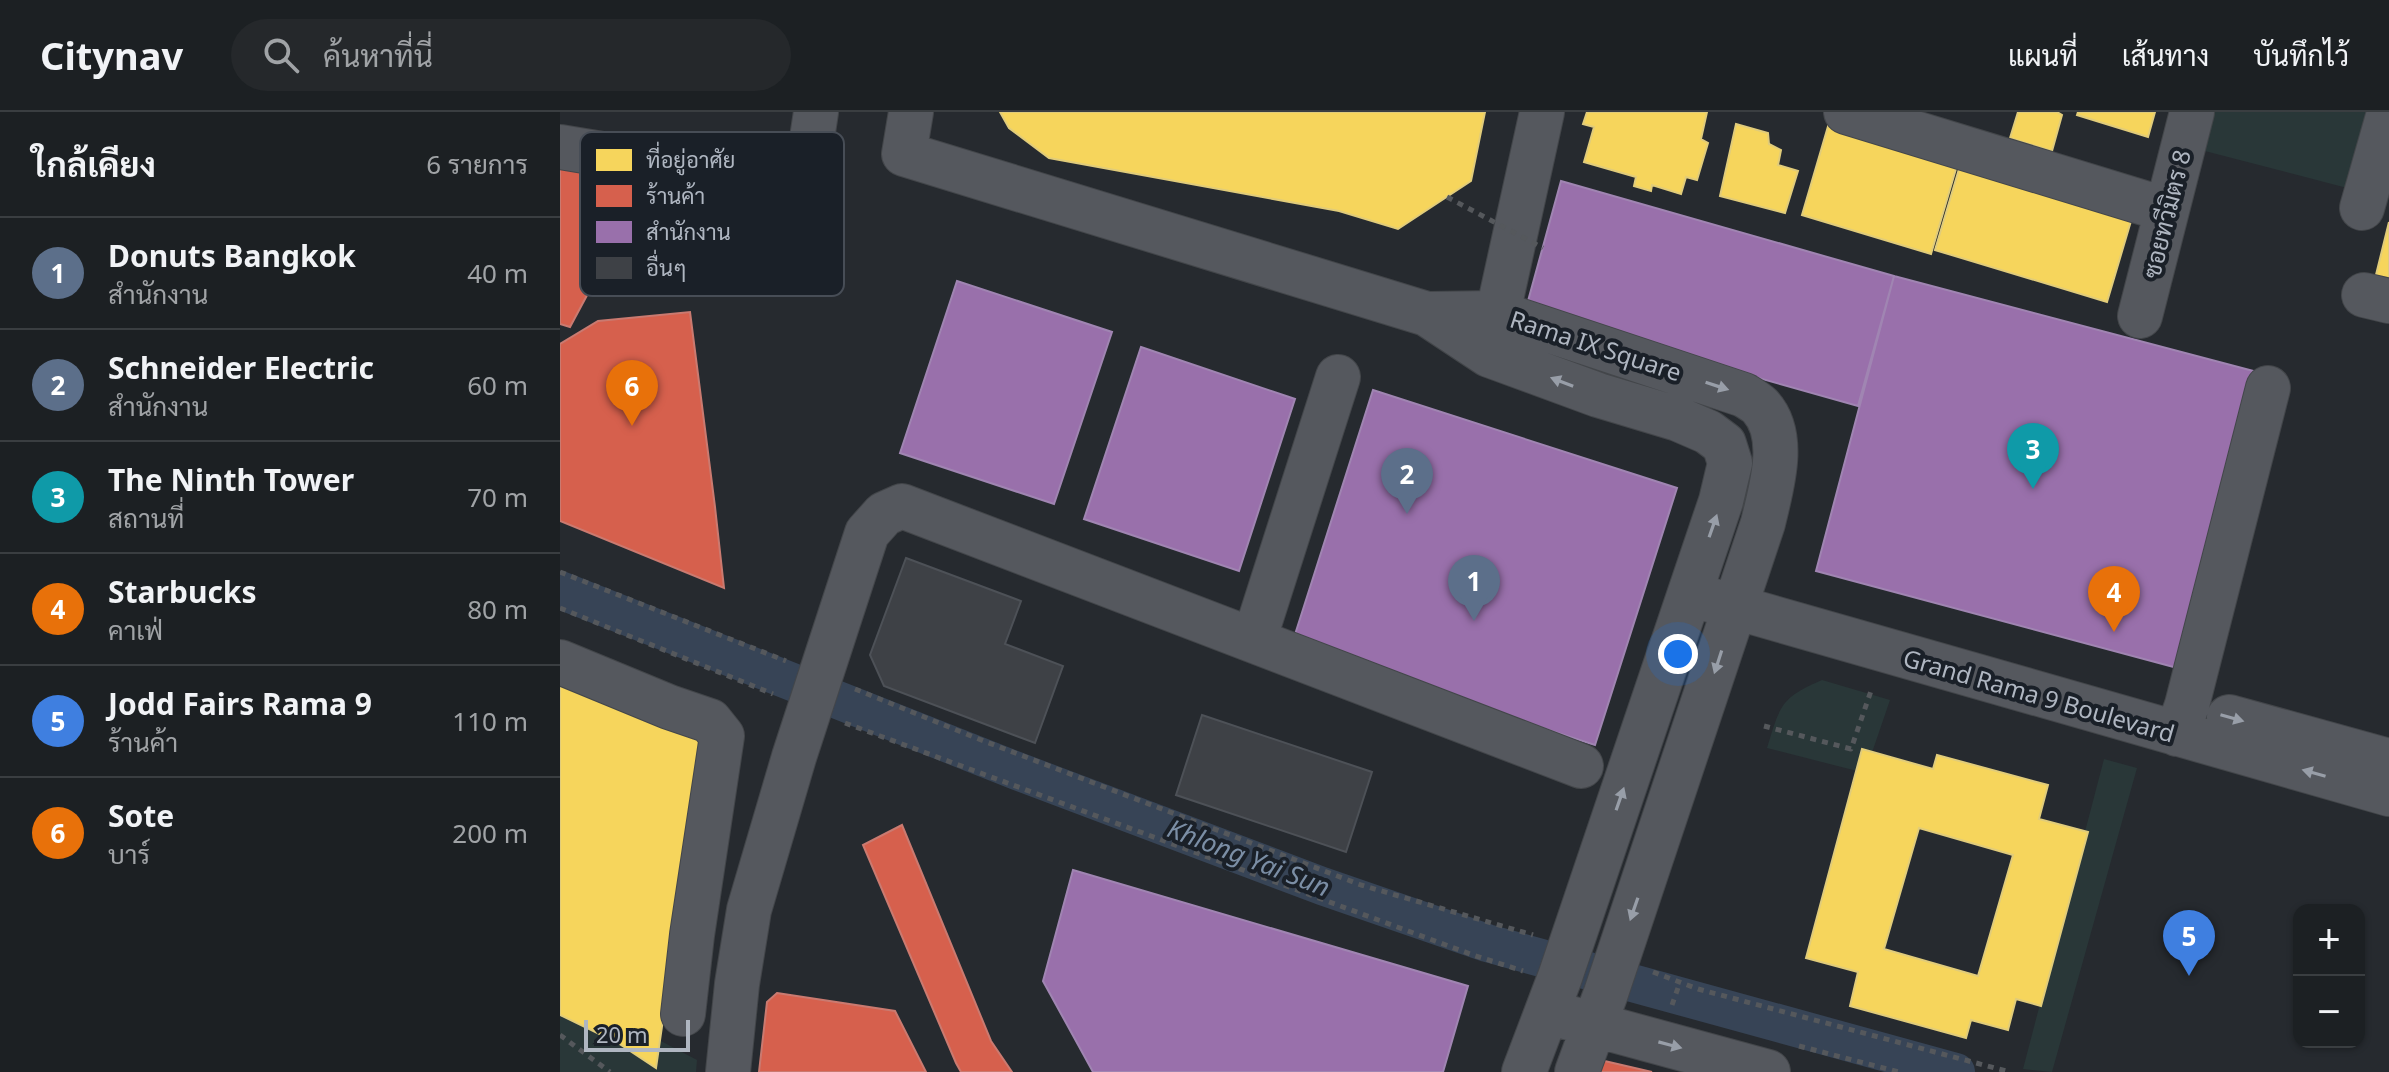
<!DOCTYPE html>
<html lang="th">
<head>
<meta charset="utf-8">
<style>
	:root { --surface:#1c2023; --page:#25282b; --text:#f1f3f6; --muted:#a0a3a6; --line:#3a3e41; --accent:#db2777 }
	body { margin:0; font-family:"Noto Sans",Sarabun,sans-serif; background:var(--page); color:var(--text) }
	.controls { position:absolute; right:24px; bottom:24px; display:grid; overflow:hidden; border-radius:16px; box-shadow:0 2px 6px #0004 }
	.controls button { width:72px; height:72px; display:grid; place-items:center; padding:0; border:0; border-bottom:2px solid var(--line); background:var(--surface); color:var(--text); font:40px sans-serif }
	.scale { position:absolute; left:24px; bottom:20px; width:106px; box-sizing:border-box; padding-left:8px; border:4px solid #afb6c1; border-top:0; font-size:22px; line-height:28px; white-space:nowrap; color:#afb6c1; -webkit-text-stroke:6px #1a2028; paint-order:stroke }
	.you { position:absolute; left:1118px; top:542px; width:28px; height:28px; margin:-20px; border:6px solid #fff; border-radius:50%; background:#1a73e8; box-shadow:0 0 0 12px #1a73e833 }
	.badge { display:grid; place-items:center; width:52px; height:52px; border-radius:50%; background:var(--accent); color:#fff; font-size:26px; font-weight:700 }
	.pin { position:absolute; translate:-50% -66px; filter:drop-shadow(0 2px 4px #0008) }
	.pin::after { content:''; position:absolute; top:42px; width:28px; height:24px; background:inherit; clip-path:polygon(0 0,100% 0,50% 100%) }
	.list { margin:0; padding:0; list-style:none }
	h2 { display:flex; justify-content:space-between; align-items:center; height:104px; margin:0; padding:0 32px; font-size:34px }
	h2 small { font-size:26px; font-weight:400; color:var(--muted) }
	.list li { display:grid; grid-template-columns:52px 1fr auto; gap:24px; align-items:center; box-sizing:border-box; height:112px; padding:0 32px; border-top:2px solid var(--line) }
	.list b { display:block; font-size:30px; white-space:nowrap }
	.list p { margin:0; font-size:26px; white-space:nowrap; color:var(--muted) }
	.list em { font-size:26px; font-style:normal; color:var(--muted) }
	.icon { flex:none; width:44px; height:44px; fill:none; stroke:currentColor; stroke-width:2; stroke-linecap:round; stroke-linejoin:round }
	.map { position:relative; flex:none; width:1829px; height:960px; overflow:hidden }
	header { display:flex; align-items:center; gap:48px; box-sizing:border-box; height:112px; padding:0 40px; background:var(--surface); border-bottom:2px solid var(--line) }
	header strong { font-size:38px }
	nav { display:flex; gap:44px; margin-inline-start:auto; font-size:28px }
	.search { width:560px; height:72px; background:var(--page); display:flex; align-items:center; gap:20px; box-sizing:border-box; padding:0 28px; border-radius:44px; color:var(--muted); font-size:30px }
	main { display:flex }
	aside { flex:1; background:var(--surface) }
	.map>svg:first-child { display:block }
</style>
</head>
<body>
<header>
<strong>Citynav</strong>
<div class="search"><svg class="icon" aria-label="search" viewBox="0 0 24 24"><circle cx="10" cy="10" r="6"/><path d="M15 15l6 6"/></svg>ค้นหาที่นี่</div>
<nav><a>แผนที่</a><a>เส้นทาง</a><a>บันทึกไว้</a></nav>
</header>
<main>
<aside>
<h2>ใกล้เคียง<small>6 รายการ</small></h2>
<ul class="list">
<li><span class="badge" style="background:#5c6f8a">1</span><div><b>Donuts Bangkok</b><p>สำนักงาน</p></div><em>40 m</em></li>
<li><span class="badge" style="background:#5c6f8a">2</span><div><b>Schneider Electric</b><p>สำนักงาน</p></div><em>60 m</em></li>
<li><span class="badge" style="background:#0f9aa8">3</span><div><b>The Ninth Tower</b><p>สถานที่</p></div><em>70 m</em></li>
<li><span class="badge" style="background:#e8710a">4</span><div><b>Starbucks</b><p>คาเฟ่</p></div><em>80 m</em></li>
<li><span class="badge" style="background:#3f7fe0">5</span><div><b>Jodd Fairs Rama 9</b><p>ร้านค้า</p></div><em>110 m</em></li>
<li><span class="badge" style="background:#e8710a">6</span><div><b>Sote</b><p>บาร์</p></div><em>200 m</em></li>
</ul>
</aside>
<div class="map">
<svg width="1829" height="960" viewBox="0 0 1829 960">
	<rect width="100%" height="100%" fill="#262a2f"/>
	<!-- green -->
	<path fill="#293738" d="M1651,0H1811L1791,77L1641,38Z
		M1262,568L1330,588L1305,661L1207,636C1220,594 1220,586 1262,568Z
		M1544,647L1577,656L1492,960L1463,957Z
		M10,881L137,948L136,960H0V885Z"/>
	<!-- homes -->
	<path fill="#f6d55c" stroke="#e1cc7a" stroke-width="2" fill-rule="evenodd" d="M440,0H925L911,69L838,117L779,99L489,46L449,16Z
		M1027,0H1147L1141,27L1148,31L1137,68L1126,65L1121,82L1092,73L1091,79L1074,74L1076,65L1024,50L1034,15L1023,12Z
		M1458,0H1497L1502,3L1492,39L1450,26Z
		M1518,0H1595L1588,25L1517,3Z
		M1269,11L1398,50L1371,142L1242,103Z
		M1176,12L1208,21L1209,32L1221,38L1218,53L1238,59L1225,101L1160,84Z
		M1399,57L1571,109L1547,190L1375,138Z
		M1829,110V179L1813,175Z
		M0,571L144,623L96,956L58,931L0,903Z
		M1302,637L1373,657L1377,643L1488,673L1479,707L1528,720L1481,894L1456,887L1448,918L1411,908L1406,926L1290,894L1298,860L1246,846ZM1359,716L1453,743L1418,864L1324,837Z"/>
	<!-- shops -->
	<path fill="#d6604d" stroke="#ca7a70" stroke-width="2" d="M0,50L33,59L47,146L10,215L0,212Z
		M130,200L155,395L164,476L0,409V232L38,209Z
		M342,713L431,929L452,960H401L396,951L303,733Z
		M217,881L335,899L366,960H199L207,890Z
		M1036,947L1092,960H1031Z"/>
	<!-- offices -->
	<path fill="#9970ab" stroke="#a085b2" stroke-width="2" d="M1001,69L1334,164L1298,294L965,200Z
		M1334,164L1701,261L1621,557L1256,459Z
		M397,169L552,220L494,392L340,341Z
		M581,235L735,287L679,459L524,407Z
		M813,278L1117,376L1035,633L731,535Z
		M513,758L908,874L883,960H533L483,869Z"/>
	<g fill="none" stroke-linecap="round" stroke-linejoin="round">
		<!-- canal -->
		<path stroke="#374456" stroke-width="38" d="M0,478L457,659L762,774L927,831L1396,960"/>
	</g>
	<!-- building -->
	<path fill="#3e4146" stroke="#4d5157" stroke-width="2" d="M346,446L461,489L445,532L503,554L475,631L324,574L310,543Z
		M642,603L812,660L786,740L616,683Z"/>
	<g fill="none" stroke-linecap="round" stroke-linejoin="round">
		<defs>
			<path id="minor" d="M351,0L344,42L867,202L929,243L1038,283L1118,307L1148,320L1164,332L1170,351L1161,389L1000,865L964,960
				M1286,0L1607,98
				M0,35L126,56L233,82L246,66L256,0
				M1802,96L1829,1
				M1804,183L1829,189
				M867,202L937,201L1184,283C1189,286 1196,290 1200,294C1228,324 1211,376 1203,411L1046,881L1017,960
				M1580,204L1632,0
				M932,228L982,0
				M1147,487L1829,682
				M694,528L778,265
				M0,550L109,595L150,609L162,624L132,823L123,902
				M1669,605L1829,649
				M1617,622L1627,593L1708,276
				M1006,905L1208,960
				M168,960L177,872L189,798L234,645L307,421L324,402L342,394L1021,654"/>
		</defs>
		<!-- minor casing -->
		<use href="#minor" stroke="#43464a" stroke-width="46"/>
		<!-- path -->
		<path stroke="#55585c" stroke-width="5" stroke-dasharray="6 6" stroke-linecap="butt" d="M0,460L226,549
			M0,496L213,582
			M295,577L416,626L801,773L973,823
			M285,611L913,843L963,859
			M1204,614L1291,637L1312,576
			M1093,860L1138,877L1450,960
			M1112,893L1119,873
			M0,923L50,960
			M1239,934L1339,960"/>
		<!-- minor -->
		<use href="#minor" stroke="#55585e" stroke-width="44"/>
		<!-- path-bridge -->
		<path stroke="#55585c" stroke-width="5" stroke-dasharray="6 6" stroke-linecap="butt" d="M887,85L983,136"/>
	</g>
	<!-- one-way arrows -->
	<defs><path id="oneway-solid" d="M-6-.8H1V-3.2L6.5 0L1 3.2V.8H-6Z" transform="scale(2)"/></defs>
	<g fill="#989ea8">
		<use href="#oneway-solid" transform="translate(1002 270) rotate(-159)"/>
		<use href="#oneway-solid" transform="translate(1157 274) rotate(18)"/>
		<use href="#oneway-solid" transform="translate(1153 414) rotate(-71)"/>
		<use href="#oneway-solid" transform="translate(1158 550) rotate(108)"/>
		<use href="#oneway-solid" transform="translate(1672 606) rotate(16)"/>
		<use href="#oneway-solid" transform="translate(1754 661) rotate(-164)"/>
		<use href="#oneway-solid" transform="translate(1060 687) rotate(-71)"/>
		<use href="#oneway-solid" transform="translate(1074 797) rotate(109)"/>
		<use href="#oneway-solid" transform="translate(1110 933) rotate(15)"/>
	</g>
	<g text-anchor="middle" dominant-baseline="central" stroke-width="8" stroke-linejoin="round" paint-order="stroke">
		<!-- street labels -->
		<g font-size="24" fill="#afb6c1" stroke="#1a2028">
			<text transform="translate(1606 102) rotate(-76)">ซอยทวีมิตร 8</text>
			<text transform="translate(1036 233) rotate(18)">Rama IX Square</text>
			<text transform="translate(1479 583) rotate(16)">Grand Rama 9 Boulevard</text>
		</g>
		<!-- water labels -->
		<g font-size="26" font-style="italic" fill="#7b8ea5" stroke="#1a2028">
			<text transform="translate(689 745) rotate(21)">Khlong Yai Sun</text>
		</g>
	</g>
	<!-- legend -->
	<rect x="20" y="20" width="264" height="164" rx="12" fill="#1a2028" stroke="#474d56" stroke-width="2"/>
	<rect x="36" y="37" width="36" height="22" fill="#f6d55c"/>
	<rect x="36" y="73" width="36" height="22" fill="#d6604d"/>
	<rect x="36" y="109" width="36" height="22" fill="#9970ab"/>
	<rect x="36" y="145" width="36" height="22" fill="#3e4146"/>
	<g font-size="22" fill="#afb6c1">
		<text x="86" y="56">ที่อยู่อาศัย</text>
		<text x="86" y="92">ร้านค้า</text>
		<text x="86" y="128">สำนักงาน</text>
		<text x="86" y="164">อื่นๆ</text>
	</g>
</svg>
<div class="controls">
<button>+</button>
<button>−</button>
</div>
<div class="scale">20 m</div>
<div class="you"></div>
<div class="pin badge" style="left:914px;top:509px;background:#5c6f8a">1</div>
<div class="pin badge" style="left:847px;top:402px;background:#5c6f8a">2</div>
<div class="pin badge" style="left:1473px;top:377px;background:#0f9aa8">3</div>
<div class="pin badge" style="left:1554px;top:520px;background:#e8710a">4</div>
<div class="pin badge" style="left:1629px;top:864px;background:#3f7fe0">5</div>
<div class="pin badge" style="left:72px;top:314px;background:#e8710a">6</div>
</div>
</main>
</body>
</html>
